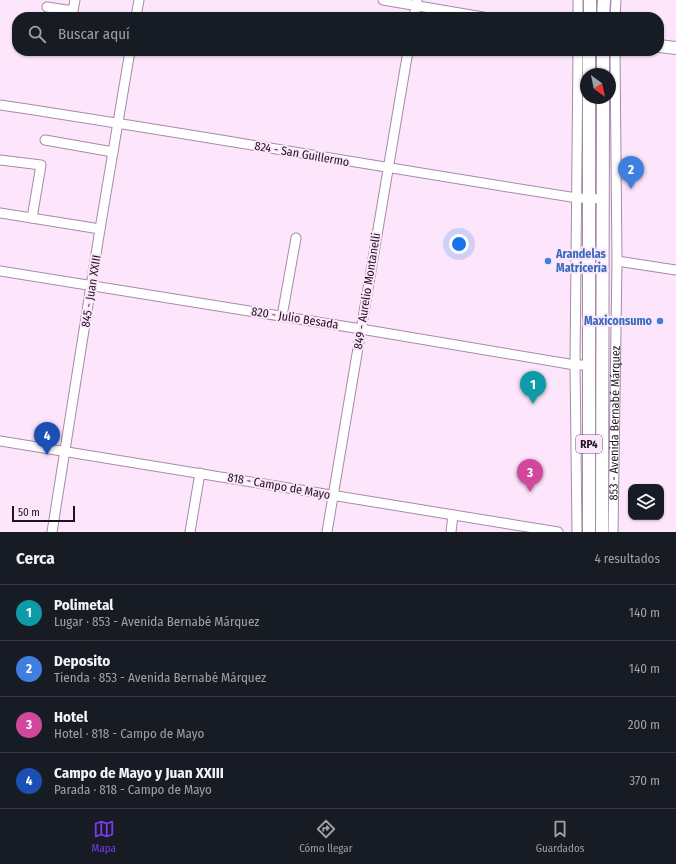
<!DOCTYPE html>
<html lang="es">
<head>
<meta charset="utf-8">
<style>
	:root { --surface:#171b24; --page:#242831; --text:#f1f3f6; --muted:#9ea1a6; --line:#363941; --accent:#7c3aed }
	body { margin:0; font-family:"Fira Sans Condensed",sans-serif; background:var(--page); color:var(--text) }
	.controls { position:absolute; right:12px; bottom:12px; display:grid; overflow:hidden; border-radius:8px; box-shadow:0 1px 3px #0004 }
	.controls button { width:36px; height:36px; display:grid; place-items:center; padding:0; border:0; border-bottom:1px solid var(--line); background:var(--surface); color:var(--text); font:20px sans-serif }
	.compass { position:absolute; left:580px; top:68px; width:36px; height:36px; border-radius:50%; background:var(--surface); box-shadow:0 1px 3px #0004; rotate:147deg }
	.scale { position:absolute; left:12px; bottom:10px; width:63px; box-sizing:border-box; padding-left:4px; border:2px solid #1e141e; border-top:0; font-size:11px; line-height:14px; white-space:nowrap; color:#1e141e; -webkit-text-stroke:3px #fde6fc; paint-order:stroke }
	.you { position:absolute; left:459px; top:244px; width:14px; height:14px; margin:-10px; border:3px solid #fff; border-radius:50%; background:#1a73e8; box-shadow:0 0 0 6px #1a73e833 }
	.badge { display:grid; place-items:center; width:26px; height:26px; border-radius:50%; background:var(--accent); color:#fff; font-size:13px; font-weight:700 }
	.pin { position:absolute; translate:-50% -33px; filter:drop-shadow(0 1px 2px #0008) }
	.pin::after { content:''; position:absolute; top:21px; width:14px; height:12px; background:inherit; clip-path:polygon(0 0,100% 0,50% 100%) }
	.list { margin:0; padding:0; list-style:none }
	h2 { display:flex; justify-content:space-between; align-items:center; height:52px; margin:0; padding:0 16px; font-size:17px }
	h2 small { font-size:13px; font-weight:400; color:var(--muted) }
	.list li { display:grid; grid-template-columns:26px 1fr auto; gap:12px; align-items:center; box-sizing:border-box; height:56px; padding:0 16px; border-top:1px solid var(--line) }
	.list b { display:block; font-size:15px; white-space:nowrap }
	.list p { margin:0; font-size:13px; white-space:nowrap; color:var(--muted) }
	.list em { font-size:13px; font-style:normal; color:var(--muted) }
	.icon { flex:none; width:22px; height:22px; fill:none; stroke:currentColor; stroke-width:2; stroke-linecap:round; stroke-linejoin:round }
	.map { position:relative; flex:none; width:676px; height:532px; overflow:hidden }
	.search { position:absolute; background:var(--surface); box-shadow:0 1px 3px #0004; left:12px; right:12px; top:12px; height:44px; display:flex; align-items:center; gap:10px; box-sizing:border-box; padding:0 14px; border-radius:16px; color:var(--muted); font-size:15px }
	.sheet { height:276px; background:var(--surface) }
	nav { display:flex; justify-content:space-around; align-items:center; box-sizing:border-box; height:56px; border-top:1px solid var(--line); background:var(--surface); font-size:11px; color:var(--muted) }
	nav a { display:grid; justify-items:center; gap:2px }
	nav .on { color:var(--accent) }
	.map>svg:first-child { display:block }
</style>
</head>
<body>
<div class="map">
<svg width="676" height="532" viewBox="0 0 676 532">
	<rect width="100%" height="100%" fill="#fde6fc"/>
	<g fill="none" stroke-linecap="round" stroke-linejoin="round">
		<defs>
			<g id="minor">
				<path d="M383,0L483,17"/>
				<path d="M47,7L73,11L75,0"/>
				<path d="M136,17L139,0"/>
				<path d="M414,17L417,1"/>
				<path d="M578,17V0"/>
				<path d="M615,17L616,0"/>
				<path d="M0,105C193,134 385,168 577,198L604,199"/>
				<path d="M45,140L113,152"/>
				<path d="M0,160L41,165L32,218"/>
				<path d="M0,213L100,229"/>
				<path d="M617,261L676,270"/>
				<path d="M0,271L361,329L575,365H590"/>
				<path d="M282,316L296,238"/>
				<path d="M0,441L558,532"/>
				<path d="M52,532L100,229L130,51"/>
				<path d="M190,532L200,473"/>
				<path d="M327,532L408,51"/>
				<path d="M451,532L453,515"/>
				<path d="M577,532L575,365L578,51"/>
				<path id="s1" d="M613,532L617,261L615,51"/>
			</g>
			<path id="major" d="M590,17V0
				M603,17L604,0
				M659,46L676,48
				M589,51V74
				M603,51V74
				M589,532V98
				M602,532L603,98"/>
		</defs>
		<!-- minor casing -->
		<use href="#minor" stroke="#a58ba6" stroke-width="11"/>
		<!-- major casing -->
		<use href="#major" stroke="#a58ba6" stroke-width="14"/>
		<!-- minor -->
		<use href="#minor" stroke="#fff" stroke-width="9"/>
		<!-- major -->
		<use href="#major" stroke="#fff" stroke-width="12"/>
	</g>
	<!-- markers -->
	<g fill="#3f7fe0" stroke="#fde6fc" stroke-width="1.5">
		<circle cx="548" cy="261" r="4"/>
		<circle cx="660" cy="321" r="4"/>
	</g>
	<g text-anchor="middle" dominant-baseline="central" stroke-width="4" stroke-linejoin="round" paint-order="stroke">
		<!-- shield labels -->
		<rect fill="#fde6fc" stroke="#615361" stroke-width="1" x="576" y="435" width="26" height="18" rx="3"/>
		<g font-size="11" font-weight="bold" fill="#1e141e">
			<text x="589" y="444">RP4</text>
		</g>
		<!-- street labels -->
		<g font-size="12" fill="#1e141e" stroke="#fde6fc">
			<text transform="translate(302 154) rotate(10)">824 - San Guillermo</text>
			<text transform="translate(91 291) rotate(-81)">845 - Juan XXIII</text>
			<text transform="translate(367 291) rotate(-81)">849 - Aurelio Montanelli</text>
			<text transform="translate(295 318) rotate(9)">820 - Julio Besada</text>
			<text stroke="none"><textPath href="#s1" startOffset="109">853 - Avenida Bernabé Márquez</textPath></text>
			<text transform="translate(279 486) rotate(10)">818 - Campo de Mayo</text>
		</g>
		<!-- shop labels -->
		<g font-size="12" font-weight="bold" fill="#366cbe" stroke="#fde6fc" text-anchor="start">
			<text x="556" y="254">Arandelas<tspan x="556" dy="14">Matriceria</tspan></text>
			<text x="652" y="321" text-anchor="end">Maxiconsumo</text>
		</g>
	</g>
</svg>
<div class="controls">
<button><svg class="icon" aria-label="layers" viewBox="0 0 24 24"><path d="M12 4l9 5-9 5-9-5zM3 14l9 5 9-5"/></svg></button>
</div>
<svg class="compass" viewBox="-18 -18 36 36"><path d="M0-13l5 13h-10z" fill="#e53935"/><path d="M0 13l5-13h-10z" fill="#9ea1a6"/></svg>
<div class="scale">50 m</div>
<div class="you"></div>
<div class="pin badge" style="left:533px;top:404px;background:#0f9aa8">1</div>
<div class="pin badge" style="left:631px;top:189px;background:#3f7fe0">2</div>
<div class="pin badge" style="left:530px;top:492px;background:#d1479c">3</div>
<div class="pin badge" style="left:47px;top:455px;background:#1a4fb4">4</div>
<div class="search"><svg class="icon" aria-label="search" viewBox="0 0 24 24"><circle cx="10" cy="10" r="6"/><path d="M15 15l6 6"/></svg>Buscar aquí</div>
</div>
<section class="sheet">
<h2>Cerca<small>4 resultados</small></h2>
<ul class="list">
<li><span class="badge" style="background:#0f9aa8">1</span><div><b>Polimetal</b><p>Lugar · 853 - Avenida Bernabé Márquez</p></div><em>140 m</em></li>
<li><span class="badge" style="background:#3f7fe0">2</span><div><b>Deposito</b><p>Tienda · 853 - Avenida Bernabé Márquez</p></div><em>140 m</em></li>
<li><span class="badge" style="background:#d1479c">3</span><div><b>Hotel</b><p>Hotel · 818 - Campo de Mayo</p></div><em>200 m</em></li>
<li><span class="badge" style="background:#1a4fb4">4</span><div><b>Campo de Mayo y Juan XXIII</b><p>Parada · 818 - Campo de Mayo</p></div><em>370 m</em></li>
</ul>
</section>
<nav>
<a class="on"><svg class="icon" aria-label="map" viewBox="0 0 24 24"><path d="M3 6l6-2 6 2 6-2v14l-6 2-6-2-6 2zM9 4v14M15 6v14"/></svg>Mapa</a>
<a><svg class="icon" aria-label="directions" viewBox="0 0 24 24"><path d="M12 3l9 9-9 9-9-9zM9 14v-3h6M13 9l2 2-2 2"/></svg>Cómo llegar</a>
<a><svg class="icon" aria-label="saved" viewBox="0 0 24 24"><path d="M7 4h10v16l-5-4-5 4z"/></svg>Guardados</a>
</nav>
</body>
</html>
